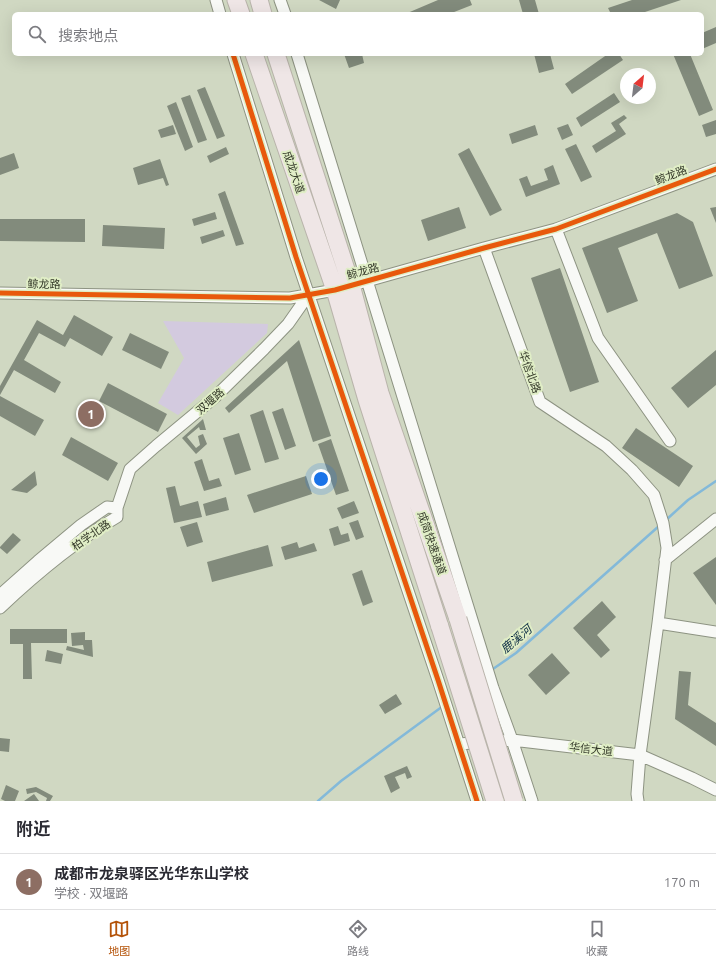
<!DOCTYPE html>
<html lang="zh">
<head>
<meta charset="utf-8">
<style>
	:root { --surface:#fff; --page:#f2f2f3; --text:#2b2b33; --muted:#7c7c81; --line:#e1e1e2; --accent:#b45309 }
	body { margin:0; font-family:Ubuntu,"Noto Sans SC",sans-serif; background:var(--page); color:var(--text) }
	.compass { position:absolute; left:620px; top:68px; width:36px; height:36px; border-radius:50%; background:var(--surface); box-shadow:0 4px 16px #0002; rotate:28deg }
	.you { position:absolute; left:321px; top:479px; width:14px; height:14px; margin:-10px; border:3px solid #fff; border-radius:50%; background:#1a73e8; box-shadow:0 0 0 6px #1a73e833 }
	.badge { display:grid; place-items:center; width:26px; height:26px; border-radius:50%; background:var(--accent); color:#fff; font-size:13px; font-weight:700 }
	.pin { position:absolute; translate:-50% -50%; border:2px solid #fff; box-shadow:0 1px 4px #0006 }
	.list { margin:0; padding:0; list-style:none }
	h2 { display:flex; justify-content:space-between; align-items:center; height:52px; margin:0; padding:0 16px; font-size:17px }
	h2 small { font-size:13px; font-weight:400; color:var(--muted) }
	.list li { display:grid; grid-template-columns:26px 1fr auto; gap:12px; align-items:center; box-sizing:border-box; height:56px; padding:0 16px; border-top:1px solid var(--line) }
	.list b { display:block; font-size:15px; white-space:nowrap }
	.list p { margin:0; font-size:13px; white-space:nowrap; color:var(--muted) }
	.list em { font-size:13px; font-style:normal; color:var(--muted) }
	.icon { flex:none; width:22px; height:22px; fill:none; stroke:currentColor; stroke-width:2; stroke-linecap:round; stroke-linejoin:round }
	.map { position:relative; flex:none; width:716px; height:801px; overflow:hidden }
	.search { position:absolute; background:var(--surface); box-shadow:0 4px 16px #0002; left:12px; right:12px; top:12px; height:44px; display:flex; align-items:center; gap:10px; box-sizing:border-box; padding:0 14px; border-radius:6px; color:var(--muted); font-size:15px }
	.sheet { height:108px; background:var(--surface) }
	nav { display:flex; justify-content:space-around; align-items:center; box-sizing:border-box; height:56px; border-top:1px solid var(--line); background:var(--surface); font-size:11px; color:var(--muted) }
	nav a { display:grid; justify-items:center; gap:2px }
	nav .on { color:var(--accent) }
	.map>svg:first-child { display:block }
</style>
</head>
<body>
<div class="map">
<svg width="716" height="801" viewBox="0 0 716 801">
	<rect width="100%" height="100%" fill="#d0d8c2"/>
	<!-- park -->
	<path fill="#d3cadf" d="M163,321L268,324L267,333L178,415L158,403L184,358Z"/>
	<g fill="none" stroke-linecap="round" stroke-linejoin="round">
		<!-- stream -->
		<path stroke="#83b9d9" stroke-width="2.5" d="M666,520L688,500L716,481
			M490,671L516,653L659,526
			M318,801L341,781L443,706"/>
	</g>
	<!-- building -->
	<path fill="#828b7c" d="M319,0H340L336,9Z
		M438,0H470L472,5L449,14H405Z
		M519,0H535L539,14H523Z
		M632,0H681L639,14H611L608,8Z
		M716,27V43L702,49V33Z
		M344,54H362L364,63L349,68Z
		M534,54H550L554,69L539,73Z
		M608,54H619L623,60L572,94L565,84Z
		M673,54H690L713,110L699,116Z
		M205,87L225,136L217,139L197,90Z
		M614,93L620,102L581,127L576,118Z
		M190,95L207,140L198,143L181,98Z
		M176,102L193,147L185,151L167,106Z
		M624,115L627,118L619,124L626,134L596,153L592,146L616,131L611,123Z
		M716,120V134L706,137L702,125Z
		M568,124L573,135L562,140L557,128Z
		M173,125L176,134L161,138L158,130Z
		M535,125L538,135L512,144L509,134Z
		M576,144L592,177L581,182L565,149Z
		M226,147L229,154L210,163L207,156Z
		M469,148L502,210L490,216L458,154Z
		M14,153L19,168L0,175V158Z
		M160,159L169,185L166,186L163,178L138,185L133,168Z
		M553,165L560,184L526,197L519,179L527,176L531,186L548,180L544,169Z
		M225,191L244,244L236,246L218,194Z
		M459,207L466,228L428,241L421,220Z
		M716,207V223L710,208Z
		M215,212L217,219L194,226L192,219Z
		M677,213L693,222L713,276L679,289L657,233L618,248L638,301L607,313L582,248Z
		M0,219H85V242L0,241Z
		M103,225L165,228L164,249L102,246Z
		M223,230L225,236L202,244L200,237Z
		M560,268L599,382L570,392L531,278Z
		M74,315L113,337L102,356L70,338L65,347L39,333L24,360L61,382L55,393L14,370L0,395V386L37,320L63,335Z
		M130,333L169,352L161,369L122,350Z
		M299,340L331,436L313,442L287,361L229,413L225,408Z
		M716,350V385L688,408L671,388Z
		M108,383L167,414L158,432L99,401Z
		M0,396L44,420L35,436L0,416Z
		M283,408L296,446L285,450L272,412Z
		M263,410L279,459L265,463L250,415Z
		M203,419L206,430H200L199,427L187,437L196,448L200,445L198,436L203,434L207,444L196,454L182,438Z
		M636,428L693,466L679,487L622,448Z
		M239,433L251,470L235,475L223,438Z
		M71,437L118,463L108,481L62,455Z
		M331,439L349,491L336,495L318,444Z
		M202,459L209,481L219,478L222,486L204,491L194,462Z
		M35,471L37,485L27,493L11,490Z
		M306,476L312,494L254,513L247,495Z
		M175,486L180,506L198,501L202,517L174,523L166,488Z
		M226,497L229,510L206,516L203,504Z
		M354,501L359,513L342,519L337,508Z
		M358,520L364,537L356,540L349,523Z
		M197,522L203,542L187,547L180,527Z
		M338,526L341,535L348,533L350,541L334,546L329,529Z
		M13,533L21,540L7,554L0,548V547Z
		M297,542L299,548L314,543L317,551L285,560L281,547Z
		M268,545L273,566L212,582L207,562Z
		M716,557V605L693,573Z
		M362,570L373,602L363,606L352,574Z
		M602,601L616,617L597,635L610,650L601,658L573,628Z
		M10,629H67V643H31L32,679H23V644H10Z
		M85,632V640H92L93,657L66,650L67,646L84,650L83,645L72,646L71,633Z
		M47,650L63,654L61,664L45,661Z
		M552,653L570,673L546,695L528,675Z
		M679,671L691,672L688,705L716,723V746L675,719Z
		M396,694L402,704L385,714L379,705Z
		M0,738L10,739L9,752L0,751Z
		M407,766L412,777L407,779L405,773L395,777L400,788L391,793L384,776Z
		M6,785L19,791L15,801H5L1,799Z
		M36,787L53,796L50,801H46L47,798L36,792L27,794L26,789Z
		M34,794L39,801H24Z"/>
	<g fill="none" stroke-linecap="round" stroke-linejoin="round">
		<defs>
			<path id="minor" d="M216,0L220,14
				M280,0L285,14
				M233,54L296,257L438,680L477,801
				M297,54L493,688L512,740L532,801
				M556,229L598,338L670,441
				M484,248L540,402L606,446L632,470L654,495L663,523L667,548L658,623L640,755L637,794L638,801
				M0,293L290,298L335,290L484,248L556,229L716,169
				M117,508L130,469L156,446L215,397L264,349L288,324L309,294
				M665,560L716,519
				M0,595L38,561L81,525L107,507L117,508V517C74,542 36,574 0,608
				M658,623L716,632
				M459,744L512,740L640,755L692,778L716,790"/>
			<path id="highway" d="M236,0L241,14
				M259,0L263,14
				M254,54L335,290L367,400L440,627
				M276,54L351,285L380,393L458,619"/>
		</defs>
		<!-- minor casing -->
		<use href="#minor" stroke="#8d9382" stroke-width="13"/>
		<!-- highway casing -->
		<use href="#highway" stroke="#b9b4ab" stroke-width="19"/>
		<!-- minor -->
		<use href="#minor" stroke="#f8f9f6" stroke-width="11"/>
		<!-- highway -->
		<use href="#highway" stroke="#efe6e6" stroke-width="17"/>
		<defs>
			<path id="highway-bridge" d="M458,619L514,801
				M440,627L495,801"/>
		</defs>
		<!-- highway-bridge casing -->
		<use href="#highway-bridge" stroke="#b9b4ab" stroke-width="19" stroke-linecap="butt"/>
		<!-- highway-bridge -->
		<use href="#highway-bridge" stroke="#efe6e6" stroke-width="17"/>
		<defs>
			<path id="cycleway" d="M233,54L296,257L438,680L477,801
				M0,293L290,298L335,290L484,248L556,229L716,169"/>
		</defs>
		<!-- cycleway casing -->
		<use href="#cycleway" stroke="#e0eec6" stroke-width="8"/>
		<!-- cycleway -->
		<use href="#cycleway" stroke="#e8590c" stroke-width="5"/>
	</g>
	<g text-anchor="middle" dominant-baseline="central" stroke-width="4" stroke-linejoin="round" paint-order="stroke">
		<!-- street labels -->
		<g font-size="11" fill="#353a2a" stroke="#e0eec6">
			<text transform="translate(294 172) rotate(71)">成龙大道</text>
			<text transform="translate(671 175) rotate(-21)">鲸龙路</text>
			<text transform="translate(363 271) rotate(-15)">鲸龙路</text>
			<text transform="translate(44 284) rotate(1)">鲸龙路</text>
			<text transform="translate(530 372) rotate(70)">华信北路</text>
			<text transform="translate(210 401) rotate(-41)">双堰路</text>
			<text transform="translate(91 535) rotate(-35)">柏学北路</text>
			<text transform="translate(432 543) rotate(71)">成简快速通道</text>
			<text transform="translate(591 749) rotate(7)">华信大道</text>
		</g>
		<!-- water labels -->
		<g font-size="12" font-style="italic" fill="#0f2f46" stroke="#e0eec6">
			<text transform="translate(516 639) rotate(-40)">鹿溪河</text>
		</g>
	</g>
</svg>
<svg class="compass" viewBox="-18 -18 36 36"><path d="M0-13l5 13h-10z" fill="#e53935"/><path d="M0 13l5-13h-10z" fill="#7c7c81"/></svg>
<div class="you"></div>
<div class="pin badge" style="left:91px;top:414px;background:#8d6e63">1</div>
<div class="search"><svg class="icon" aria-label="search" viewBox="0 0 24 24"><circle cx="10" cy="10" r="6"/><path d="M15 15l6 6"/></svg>搜索地点</div>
</div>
<section class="sheet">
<h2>附近<small></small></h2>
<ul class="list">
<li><span class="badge" style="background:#8d6e63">1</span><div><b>成都市龙泉驿区光华东山学校</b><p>学校 · 双堰路</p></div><em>170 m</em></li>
</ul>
</section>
<nav>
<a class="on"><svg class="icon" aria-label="map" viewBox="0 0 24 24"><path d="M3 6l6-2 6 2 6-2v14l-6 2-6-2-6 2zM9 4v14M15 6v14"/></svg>地图</a>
<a><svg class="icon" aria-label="directions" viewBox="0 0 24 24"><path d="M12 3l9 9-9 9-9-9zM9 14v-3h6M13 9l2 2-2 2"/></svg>路线</a>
<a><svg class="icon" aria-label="saved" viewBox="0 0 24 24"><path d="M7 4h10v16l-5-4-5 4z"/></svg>收藏</a>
</nav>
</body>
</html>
